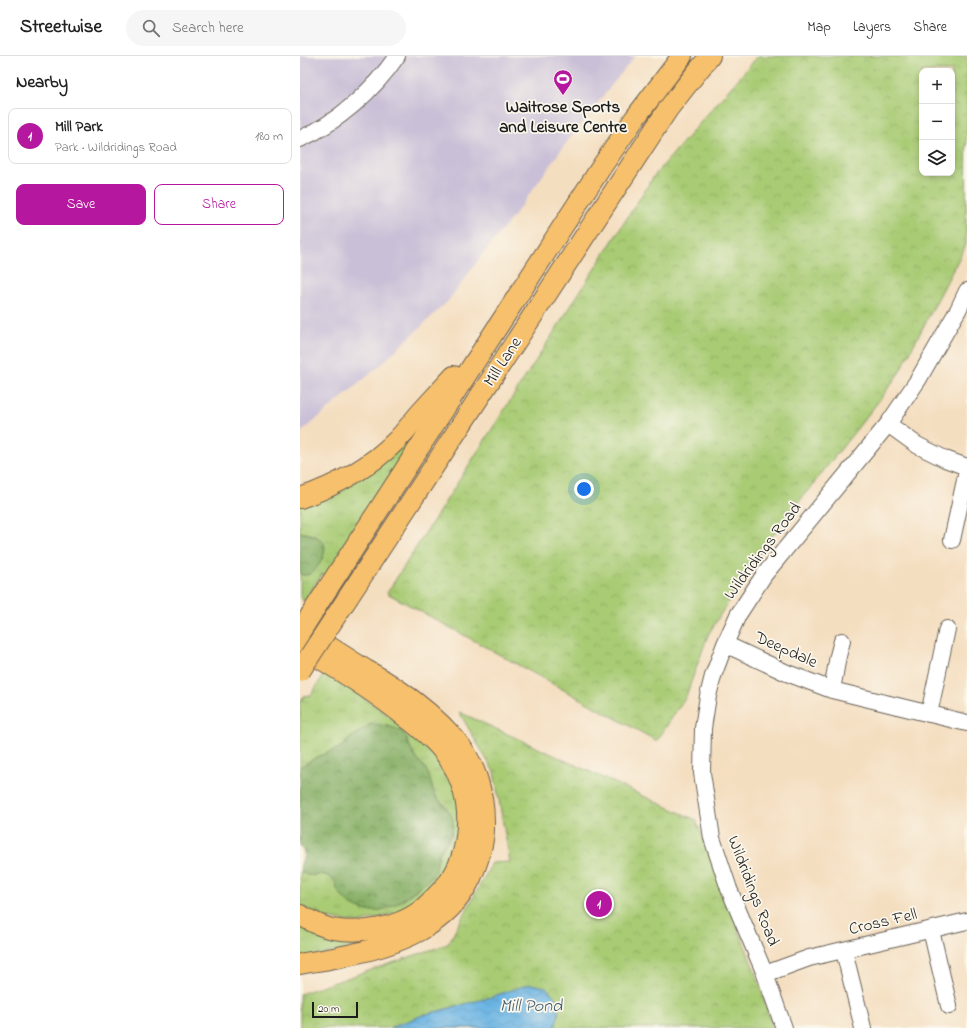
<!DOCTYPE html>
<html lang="en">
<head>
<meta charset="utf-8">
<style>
	:root { --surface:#fff; --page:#f6f6f6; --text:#222; --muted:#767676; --line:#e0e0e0; --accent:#b5179e }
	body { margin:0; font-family:"Indie Flower",sans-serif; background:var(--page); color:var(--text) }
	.controls { position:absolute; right:12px; top:12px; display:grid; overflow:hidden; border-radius:8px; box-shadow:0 2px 6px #0003 }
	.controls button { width:36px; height:36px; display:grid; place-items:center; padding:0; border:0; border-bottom:1px solid var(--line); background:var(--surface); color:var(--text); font:20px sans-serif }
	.scale { position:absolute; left:12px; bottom:10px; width:46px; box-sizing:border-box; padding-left:4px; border:2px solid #1c1c1c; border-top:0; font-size:11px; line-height:14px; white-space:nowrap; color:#1c1c1c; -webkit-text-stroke:3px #fbf7ec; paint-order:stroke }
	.you { position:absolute; left:284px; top:433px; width:14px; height:14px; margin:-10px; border:3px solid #fff; border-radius:50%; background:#1a73e8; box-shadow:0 0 0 6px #1a73e833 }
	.badge { display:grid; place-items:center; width:26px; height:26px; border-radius:50%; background:var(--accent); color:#fff; font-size:13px; font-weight:700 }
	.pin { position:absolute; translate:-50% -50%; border:2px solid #fff; box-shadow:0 1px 4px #0006 }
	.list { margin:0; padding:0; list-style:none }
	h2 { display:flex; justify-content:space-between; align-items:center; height:52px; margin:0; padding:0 16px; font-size:17px }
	h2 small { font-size:13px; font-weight:400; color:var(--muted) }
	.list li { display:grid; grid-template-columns:26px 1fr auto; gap:12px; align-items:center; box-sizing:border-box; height:56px; margin:0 8px 8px; padding:0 8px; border:1px solid var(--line); border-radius:8px }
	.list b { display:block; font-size:15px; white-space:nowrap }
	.list p { margin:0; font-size:13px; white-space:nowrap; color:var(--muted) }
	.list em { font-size:13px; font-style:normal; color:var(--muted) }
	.actions { display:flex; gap:8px; padding:12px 16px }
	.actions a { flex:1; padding:9px 0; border:1px solid var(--accent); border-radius:8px; text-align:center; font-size:14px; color:var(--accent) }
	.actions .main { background:var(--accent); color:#fff }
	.icon { flex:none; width:22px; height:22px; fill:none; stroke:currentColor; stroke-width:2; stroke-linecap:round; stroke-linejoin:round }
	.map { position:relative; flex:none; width:667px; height:972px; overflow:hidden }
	header { display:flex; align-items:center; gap:24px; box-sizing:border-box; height:56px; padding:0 20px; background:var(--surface); border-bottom:1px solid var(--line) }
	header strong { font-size:19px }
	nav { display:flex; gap:22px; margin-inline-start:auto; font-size:14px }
	.search { width:280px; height:36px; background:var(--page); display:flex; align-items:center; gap:10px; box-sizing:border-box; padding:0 14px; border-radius:22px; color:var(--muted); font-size:15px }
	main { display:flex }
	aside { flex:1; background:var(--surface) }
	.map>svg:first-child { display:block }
</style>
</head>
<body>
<header>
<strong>Streetwise</strong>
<div class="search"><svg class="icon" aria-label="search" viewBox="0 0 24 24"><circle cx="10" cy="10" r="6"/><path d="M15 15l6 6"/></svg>Search here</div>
<nav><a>Map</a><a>Layers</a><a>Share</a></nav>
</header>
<main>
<aside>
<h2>Nearby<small></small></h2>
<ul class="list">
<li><span class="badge">1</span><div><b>Mill Park</b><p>Park · Wildridings Road</p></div><em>180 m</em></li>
</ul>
<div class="actions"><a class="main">Save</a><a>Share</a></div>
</aside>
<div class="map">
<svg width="667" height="972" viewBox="0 0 667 972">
	<defs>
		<pattern id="grass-tufts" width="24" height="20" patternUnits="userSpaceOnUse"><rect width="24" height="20" fill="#a8cb73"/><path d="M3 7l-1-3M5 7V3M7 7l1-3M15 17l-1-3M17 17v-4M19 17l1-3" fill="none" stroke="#90ae63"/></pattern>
		<pattern id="forest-crowns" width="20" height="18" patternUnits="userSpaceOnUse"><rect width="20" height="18" fill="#86af65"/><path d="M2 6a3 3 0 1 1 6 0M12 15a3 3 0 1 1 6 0" fill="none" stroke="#6d8e52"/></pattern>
		<pattern id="park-crowns" width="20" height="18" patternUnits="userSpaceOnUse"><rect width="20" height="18" fill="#a8cb73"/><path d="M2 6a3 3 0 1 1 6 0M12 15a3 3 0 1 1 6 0" fill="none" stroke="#90ae63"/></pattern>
		<pattern id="water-waves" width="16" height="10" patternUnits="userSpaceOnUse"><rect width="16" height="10" fill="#6bb4e3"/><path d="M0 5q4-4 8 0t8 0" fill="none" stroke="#5c9ac2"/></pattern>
	</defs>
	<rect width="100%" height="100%" fill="#fbf7ec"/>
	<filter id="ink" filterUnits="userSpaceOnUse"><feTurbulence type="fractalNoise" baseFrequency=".025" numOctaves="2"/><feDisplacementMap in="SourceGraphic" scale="8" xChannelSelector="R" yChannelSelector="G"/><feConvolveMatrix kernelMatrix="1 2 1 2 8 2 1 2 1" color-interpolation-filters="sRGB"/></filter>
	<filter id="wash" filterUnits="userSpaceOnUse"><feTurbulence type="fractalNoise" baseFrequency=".012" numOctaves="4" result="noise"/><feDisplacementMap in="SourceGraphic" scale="16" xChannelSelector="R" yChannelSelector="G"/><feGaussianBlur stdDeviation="0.9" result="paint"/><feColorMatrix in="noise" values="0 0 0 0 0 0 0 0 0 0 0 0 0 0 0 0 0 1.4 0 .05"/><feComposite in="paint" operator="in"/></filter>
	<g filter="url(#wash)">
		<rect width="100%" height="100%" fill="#f4dec0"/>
		<!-- industrial -->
		<path fill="#c9bfd7" d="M0,0H335L269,83L213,161L188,191L148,245L77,312L0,377Z"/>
		<!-- grass -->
		<path fill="url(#grass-tufts)" stroke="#627448" d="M134,353L26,520L22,518L4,545L0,542V518L6,519C21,508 23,506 23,486L14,479L0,476V448Z
			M26,615L133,691L162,744L155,805L113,853L58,867L24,862L0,849V815L7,819L19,818L25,819L31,822L35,826L37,833L50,848L56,851L69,855L91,850L107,841L125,826L135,815L139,798L152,779L146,750L138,743L132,734L126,713L117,703L111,693L106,681L71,668L52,681L41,691L15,702L3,710L0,711V647L4,640L11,639Z
			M102,642C126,659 151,679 166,706C196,758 178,832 127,865C87,891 45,892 0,903V866C11,872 21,877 34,880C70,887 111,876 139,852C146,845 152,836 158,828C163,821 168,812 171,804C175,791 177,776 176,762C176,748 175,733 169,720C154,686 128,665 98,644Z"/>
		<!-- forest -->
		<path fill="url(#forest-crowns)" stroke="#516640" d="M0,476C7,478 18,479 23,486C30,495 16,518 6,519C6,519 1,519 0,518Z
			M71,668C80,668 97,671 103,677C107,681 108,688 111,693C114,701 120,706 125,712C131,721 131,732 136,740C141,749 151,753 153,765C155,778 144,786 139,797C136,805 138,814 132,820C128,826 121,829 116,833C103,844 88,856 70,855C57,854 44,846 38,835C36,830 36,825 31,822C22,815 17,821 8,819C5,819 2,816 0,815C0,808 4,803 4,796L0,789V711L15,702L41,691L52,681Z"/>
		<!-- park -->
		<path fill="url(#park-crowns)" stroke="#627448" fill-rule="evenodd" d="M458,0H667L666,189L599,317L578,346L483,466L451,508L408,579L386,640L357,685L87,537L354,120ZM622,15H652V117H622Z
			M159,656L396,764L459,926L473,972H0V938L148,888L192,807L210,806L194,716Z"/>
		<!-- water -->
		<path fill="url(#water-waves)" stroke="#446880" d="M230,928L246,931L255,941L259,956L255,972H89L123,959L188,942Z"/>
	</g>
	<g filter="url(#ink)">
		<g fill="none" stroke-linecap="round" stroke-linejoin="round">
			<defs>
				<path id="minor" d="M0,83C37,67 74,34 97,0
					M588,368L617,389L645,403L667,411
					M652,484L667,415
					M425,588L487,617L532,634L667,667
					M532,634L538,600L542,585
					M629,658L647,573
					M631,874L649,950
					M544,895L563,972
					M465,918L509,902L667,865
					M484,972L465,918L429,833L412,782L402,717L403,672L408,640L413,620L425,588L438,559L464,519L588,368L618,324L658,254L667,235"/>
				<path id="major" d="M0,442C36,430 70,411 97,384C105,376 113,365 121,356C132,344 143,332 154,320
					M28,532L302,110L335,62L382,0
					M49,540L368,53L397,16L410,0
					M0,572C22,586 44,600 66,614C77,620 87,626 97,633C118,647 138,664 155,683C175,706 184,736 184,766C185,786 179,804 171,822C148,871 97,889 48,899C32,903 16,905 0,908
					M0,590C35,612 71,633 103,659C124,675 144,691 156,715C162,728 166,742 167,756C168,779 164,803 151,823C147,829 141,835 135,841C130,846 125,851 120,855C97,872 61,878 33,873C21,871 11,865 0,859"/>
			</defs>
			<!-- minor casing -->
			<use href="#minor" stroke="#686055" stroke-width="18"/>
			<!-- major casing -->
			<use href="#major" stroke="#686055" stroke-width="22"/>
			<!-- minor -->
			<use href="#minor" stroke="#fff" stroke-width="16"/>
			<!-- major -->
			<use href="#major" stroke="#f7c06c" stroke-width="20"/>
			<defs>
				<path id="major-bridge" d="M0,576L28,532
					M0,615L49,540"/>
			</defs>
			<!-- major-bridge casing -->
			<use href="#major-bridge" stroke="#686055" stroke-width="22" stroke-linecap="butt"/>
			<!-- major-bridge -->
			<use href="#major-bridge" stroke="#f7c06c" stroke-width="20"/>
		</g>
	</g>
	<!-- icons -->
	<defs>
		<symbol id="stadium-pin" viewBox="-11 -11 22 30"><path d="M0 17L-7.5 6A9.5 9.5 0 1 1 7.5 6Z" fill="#b5179e" stroke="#fbf7ec"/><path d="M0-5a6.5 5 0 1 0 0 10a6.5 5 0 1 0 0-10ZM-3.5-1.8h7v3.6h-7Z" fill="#fff"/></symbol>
	</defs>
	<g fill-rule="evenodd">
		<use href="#stadium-pin" x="252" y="12" width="22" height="30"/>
	</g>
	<g text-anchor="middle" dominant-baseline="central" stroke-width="3.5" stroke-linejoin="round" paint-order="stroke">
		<!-- poi labels -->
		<g font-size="17" font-weight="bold" fill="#1c1c1c" stroke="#fbf7ec">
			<text x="263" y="51">Waitrose Sports<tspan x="263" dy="20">and Leisure Centre</tspan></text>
		</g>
		<!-- street labels -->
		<g font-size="17" fill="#1c1c1c" stroke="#fbf7ec">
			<text transform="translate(203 306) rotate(-57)">Mill Lane</text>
			<text transform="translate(463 495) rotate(-53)">Wildridings Road</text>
			<text transform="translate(486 594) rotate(24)">Deepdale</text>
			<text transform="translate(453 835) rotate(69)">Wildridings Road</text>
			<text transform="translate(583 866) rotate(-13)">Cross Fell</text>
		</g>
		<!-- water labels -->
		<g font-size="18" font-style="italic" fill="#3c596c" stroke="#fbf7ec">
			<text x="231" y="951">Mill Pond</text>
		</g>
	</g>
</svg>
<div class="controls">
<button>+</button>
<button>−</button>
<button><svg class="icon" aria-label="layers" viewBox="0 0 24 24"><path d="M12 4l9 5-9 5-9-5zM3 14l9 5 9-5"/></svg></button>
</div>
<div class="scale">20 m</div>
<div class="you"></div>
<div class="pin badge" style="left:299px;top:848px">1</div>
</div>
</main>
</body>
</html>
